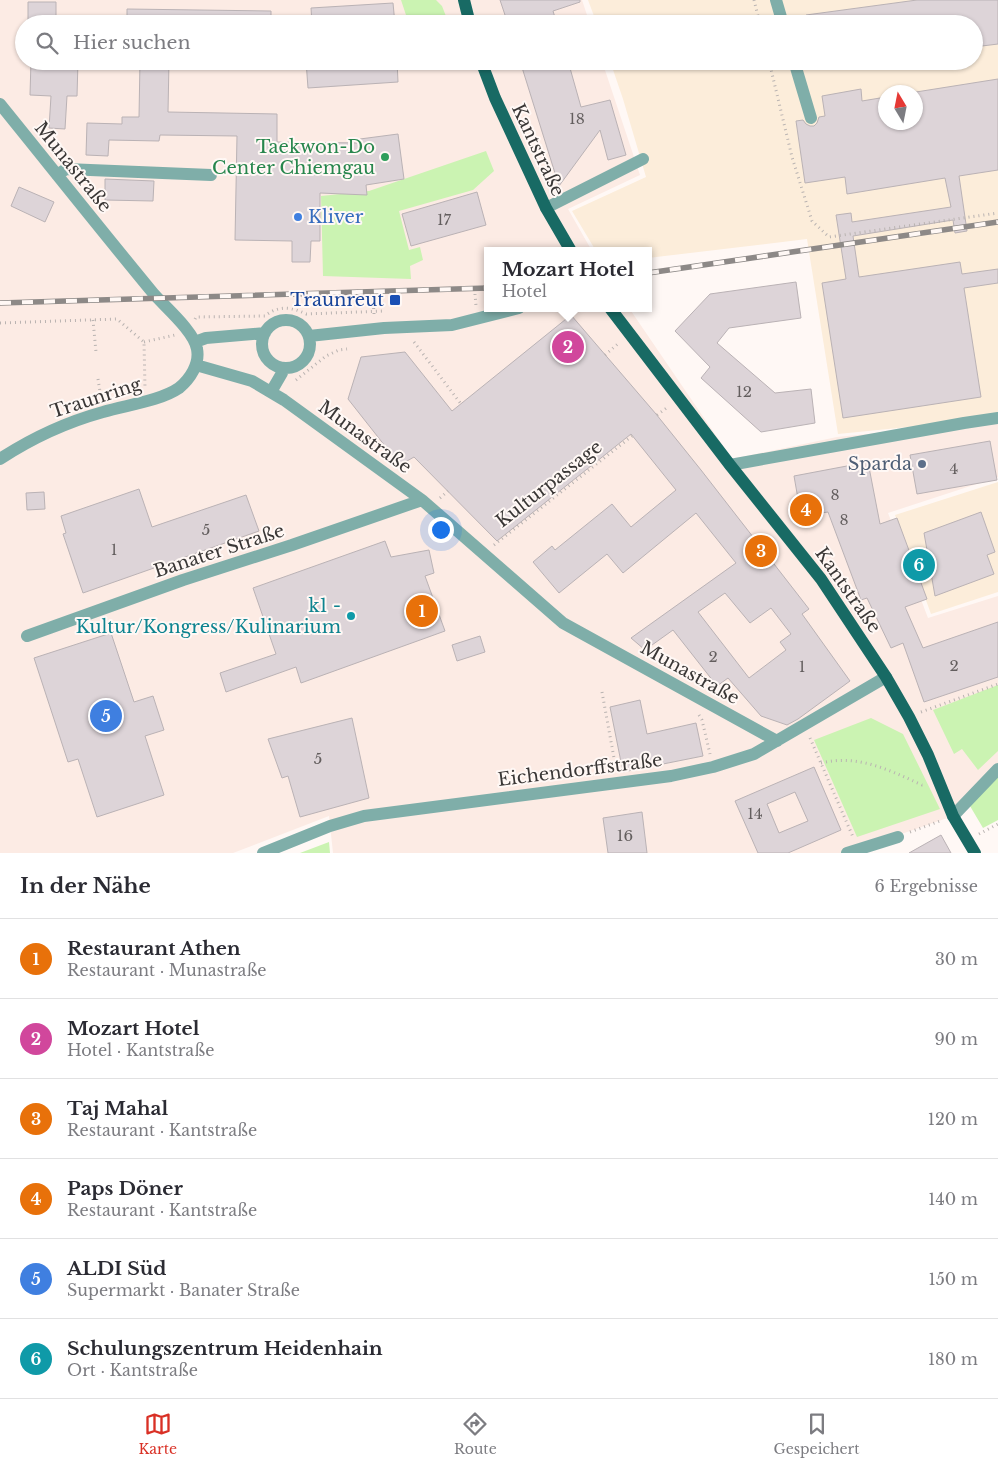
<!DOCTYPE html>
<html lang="de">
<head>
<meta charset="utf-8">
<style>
	:root { --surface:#fff; --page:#f2f2f3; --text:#2b2b33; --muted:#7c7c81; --line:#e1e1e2; --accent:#d93025 }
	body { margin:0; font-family:"Libre Baskerville",serif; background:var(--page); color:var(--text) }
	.compass { position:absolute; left:878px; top:85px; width:45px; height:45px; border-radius:50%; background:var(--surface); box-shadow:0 1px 4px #0004; rotate:350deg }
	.you { position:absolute; left:440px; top:529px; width:18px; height:18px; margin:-12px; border:4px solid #fff; border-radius:50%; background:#1a73e8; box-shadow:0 0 0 8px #1a73e833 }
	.badge { display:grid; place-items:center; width:32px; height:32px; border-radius:50%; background:var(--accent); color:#fff; font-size:16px; font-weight:700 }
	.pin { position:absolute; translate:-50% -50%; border:2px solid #fff; box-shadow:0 1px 5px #0006 }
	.popup { position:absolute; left:484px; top:247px; width:168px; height:65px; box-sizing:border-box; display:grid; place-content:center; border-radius:0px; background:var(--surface); filter:drop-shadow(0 1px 4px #0005); font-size:16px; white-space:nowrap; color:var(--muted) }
	.popup b { font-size:19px; color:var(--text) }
	.popup::after { content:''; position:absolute; left:50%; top:100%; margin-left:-10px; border:10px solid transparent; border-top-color:var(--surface) }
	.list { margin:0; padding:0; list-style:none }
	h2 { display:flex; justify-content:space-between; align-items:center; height:65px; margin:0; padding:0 20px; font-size:21px }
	h2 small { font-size:16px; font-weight:400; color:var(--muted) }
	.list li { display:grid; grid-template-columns:32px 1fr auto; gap:15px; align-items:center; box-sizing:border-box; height:80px; padding:0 20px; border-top:1px solid var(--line) }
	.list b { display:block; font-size:19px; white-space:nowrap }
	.list p { margin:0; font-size:16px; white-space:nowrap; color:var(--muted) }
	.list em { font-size:16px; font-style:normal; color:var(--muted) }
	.icon { flex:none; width:28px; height:28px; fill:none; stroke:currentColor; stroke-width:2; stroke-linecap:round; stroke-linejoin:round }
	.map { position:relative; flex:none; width:998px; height:853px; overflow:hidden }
	.search { position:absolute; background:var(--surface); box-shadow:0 1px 4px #0004; left:15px; right:15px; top:15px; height:55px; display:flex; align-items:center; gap:12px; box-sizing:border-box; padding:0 18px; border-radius:28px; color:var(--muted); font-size:19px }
	.sheet { height:545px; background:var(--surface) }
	nav { display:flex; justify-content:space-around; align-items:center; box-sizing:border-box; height:70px; border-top:1px solid var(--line); background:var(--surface); font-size:14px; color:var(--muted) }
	nav a { display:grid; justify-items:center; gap:2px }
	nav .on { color:var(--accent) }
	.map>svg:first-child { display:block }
</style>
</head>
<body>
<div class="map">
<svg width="998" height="853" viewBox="0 0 998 853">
	<rect width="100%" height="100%" fill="#fff8f5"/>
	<!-- built -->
	<path fill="#fcebe4" d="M0,0H582L590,24H24V61H602L640,175L568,209L592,251H488V308H629L732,459L837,437L998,421V477L888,513L928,618L998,596V769L953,816L847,853H333L329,816L233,853H0Z"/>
	<!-- industrial -->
	<path fill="#fcedda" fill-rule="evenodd" d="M588,0H998V418L838,434L807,239L648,258V251H596L572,211L646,177L623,99L610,61H974V24H597ZM886,92H916V122H886Z
		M998,482V592L931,614L895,515Z"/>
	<!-- green -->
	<path fill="#cbf3b2" d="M401,0H436L442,6L449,24H409Z
		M486,151L494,171L473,190L399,211L409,250L420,247L423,260L410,266L411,279L323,276L321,196L369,191Z
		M998,685V751L978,770L962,749L954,754L933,710Z
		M871,718L903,734L940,809L857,837L814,740Z
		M998,775V820L983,828L970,806Z
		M329,842L330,853H300Z"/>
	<!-- building -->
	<path fill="#ddd4d8" stroke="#bab2b5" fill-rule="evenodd" d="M500,0H580V2L553,11L557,24H508Z
		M917,0H998V44L974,47V24H807L806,15Z
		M28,2H56V24H28Z
		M393,3L395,24H312L311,8Z
		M127,9L271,11V24H127Z
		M31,61H78L77,96H67L65,129L49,128L51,96L30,95Z
		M140,61H169L168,112L277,114V142L361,143L360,139L398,134L404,179L366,185L367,195L320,193V241H311L310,262H292V241L235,240L237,136L160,135L159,141L109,140L108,156L86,155L87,123L122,124V117H139Z
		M306,61H397L398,82L308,88Z
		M520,61H568L581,107L610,100L626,155L608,160L600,130L559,186Z
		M998,79V170L959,176L967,231L955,233L953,220L853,236L859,277L960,262L962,274L998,269V283L964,288L981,397L843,418L822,283L846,279L836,215L851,213L852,222L951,207L945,178L847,194L845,177L805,183L796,121L803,120L806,124L810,126H814L817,123L819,117L825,116L822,96L861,89L862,101L886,97V122H916V92Z
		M105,179L154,181L153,201L105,200Z
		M19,187L54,202L45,222L11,206Z
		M477,192L486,225L411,246L402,214Z
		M796,282L801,318L729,328L717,343L775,393L811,389L815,423L761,432L701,378L710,367L675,331L710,294Z
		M571,315L656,414L701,470L809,609L802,614L850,681L798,719L787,725L761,716L728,678L717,686L673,630L645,650L631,638L736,563L696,513L623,573L607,554L559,593L533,562L552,546L555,550L612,504L631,527L676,490L631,434L497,541L414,457L400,465L348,399L361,357L405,352L452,411ZM725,593L750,623L771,608L791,634L780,642L786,650L749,678L698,612Z
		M990,441L997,480L917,494L910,455Z
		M868,462L880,524L897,518L927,599L905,607L923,648L998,622V677L924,702L903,643L891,648L867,598L861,600L828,512L801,516L794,476Z
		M139,489L152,527L246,495L259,531L83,593L63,534L66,533L61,516Z
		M44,492L45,509L27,510L26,493Z
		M981,512L995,552L987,555L994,574L935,596L924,533Z
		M385,541L391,557L429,550L434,573L425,576L445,631L301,683L296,667L226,692L220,673L276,654L253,588Z
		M111,633L134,702L153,696L164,730L145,736L164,795L97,817L78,759L68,762L34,658Z
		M480,636L485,652L457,661L452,645Z
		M640,700L647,734L696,723L703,756L623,772L610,707Z
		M352,718L369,798L300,817L288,776L282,778L268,739Z
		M814,767L841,830L788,853H758L735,801ZM795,792L808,821L779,833L767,804Z
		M642,812L647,853H608L603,818Z
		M941,835L951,853H909Z"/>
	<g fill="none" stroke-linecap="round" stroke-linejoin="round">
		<!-- path -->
		<path stroke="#b9b3b1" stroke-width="3" stroke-dasharray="1 4" stroke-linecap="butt" d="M754,0L760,24
			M769,61L792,157L812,221L829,237L998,213
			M475,294L476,306
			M373,298L374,314
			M195,319L196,317L265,316C278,305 292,307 306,314L385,311
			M93,320L96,352
			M0,323L117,319L144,342L145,388
			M144,342L175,335
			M414,342L461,404
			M605,355L620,342
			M98,379L101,398
			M296,380L326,356L339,350L347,349
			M657,415L668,407
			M440,498L448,491
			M494,545L632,436
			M602,692L616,769
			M921,712L998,684
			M699,715L702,720L710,754
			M810,738L853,837
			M821,763C858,754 889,770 922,785H926
			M910,832L940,821
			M979,834L998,824"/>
		<!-- minor -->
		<path stroke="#7faea9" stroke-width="12" d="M776,0L783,24
			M794,61L811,118
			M0,104C51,167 101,230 153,293C165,307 194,331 197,349C200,364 190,379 179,388C160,401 126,405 103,412C67,422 32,438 0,459
			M57,175L66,169L211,175
			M546,208L643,159
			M262 344a24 24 0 1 1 48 0a24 24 0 1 1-48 0Z
			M309,336L384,328L452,325L519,308
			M195,342L206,338L265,333
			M196,365L252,381L284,400L422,500L563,623L777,741
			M271,392L282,373V368
			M730,465L964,423L998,418
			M27,636L183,580L292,545L422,500
			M953,816L998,769
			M263,853L330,826L364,816L671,776L713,767L754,754L886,677
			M847,853L898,837"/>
		<!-- major -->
		<path stroke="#186a64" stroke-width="12" d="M464,0L470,24
			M481,61L495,98L546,208L571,251
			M610,308L730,465L821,579L886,677L909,717L928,755L953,816L975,853"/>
		<defs>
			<path id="rail" d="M648,273L998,222
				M0,303L488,288"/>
		</defs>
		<!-- rail casing -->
		<use href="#rail" stroke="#8d8987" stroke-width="5.5"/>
		<!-- rail -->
		<use href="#rail" stroke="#fff8f5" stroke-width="4" stroke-dasharray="11" stroke-linecap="butt"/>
	</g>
	<!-- markers -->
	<circle fill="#2e9e5b" stroke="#fff8f5" stroke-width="2" cx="385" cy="157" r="5"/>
	<circle fill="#3f7fe0" stroke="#fff8f5" stroke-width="2" cx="298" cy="217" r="5"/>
	<rect fill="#1a4fb4" stroke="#fff8f5" stroke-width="2" x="389" y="294" width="12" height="12" rx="2.5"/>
	<circle fill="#5c6f8a" stroke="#fff8f5" stroke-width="2" cx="922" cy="464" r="5"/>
	<circle fill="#0f9aa8" stroke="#fff8f5" stroke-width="2" cx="351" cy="616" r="5"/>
	<g text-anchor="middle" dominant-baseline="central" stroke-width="4" stroke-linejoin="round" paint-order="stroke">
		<!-- number labels -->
		<g font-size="15" fill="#635e5e">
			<text x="577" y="118">18</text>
			<text x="444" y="219">17</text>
			<text x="744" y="391">12</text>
			<text x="954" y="468">4</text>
			<text x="835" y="494">8</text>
			<text x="844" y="519">8</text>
			<text x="206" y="529">5</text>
			<text x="114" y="549">1</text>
			<text x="713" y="656">2</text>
			<text x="954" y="665">2</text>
			<text x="802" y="666">1</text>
			<text x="318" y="758">5</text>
			<text x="755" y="813">14</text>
			<text x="625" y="835">16</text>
		</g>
		<!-- leisure labels -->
		<g font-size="18" fill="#27864d" stroke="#fff8f5" text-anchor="end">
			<text x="375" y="147">Taekwon-Do<tspan x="375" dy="21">Center Chiemgau</tspan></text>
		</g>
		<!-- street labels -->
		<g font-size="18" fill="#3a3736" stroke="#fff8f5">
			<text transform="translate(538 150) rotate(65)">Kantstraße</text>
			<text transform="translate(73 167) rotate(51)">Munastraße</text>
			<text transform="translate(96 398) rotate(-18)">Traunring</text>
			<text transform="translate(365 437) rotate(36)">Munastraße</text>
			<text transform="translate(549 484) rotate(-38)">Kulturpassage</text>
			<text transform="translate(219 551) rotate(-18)">Banater Straße</text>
			<text transform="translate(848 590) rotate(55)">Kantstraße</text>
			<text transform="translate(690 673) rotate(29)">Munastraße</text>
			<text transform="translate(580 770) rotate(-7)">Eichendorffstraße</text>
		</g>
		<!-- shop labels -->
		<g font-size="18" fill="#366cbe" stroke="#fff8f5" text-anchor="start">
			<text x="308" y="217">Kliver</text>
		</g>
		<!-- transit labels -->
		<g font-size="18" fill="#164399" stroke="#fff8f5" text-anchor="end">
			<text x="384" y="300">Traunreut</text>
		</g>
		<!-- service labels -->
		<g font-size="18" fill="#4e5e75" stroke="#fff8f5" text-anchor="end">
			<text x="912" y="464">Sparda</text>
		</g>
		<!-- culture labels -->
		<g font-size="18" fill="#0d838f" stroke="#fff8f5" text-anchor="end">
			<text x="341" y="606">k1 -<tspan x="341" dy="21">Kultur/Kongress/Kulinarium</tspan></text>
		</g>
	</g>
</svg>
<svg class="compass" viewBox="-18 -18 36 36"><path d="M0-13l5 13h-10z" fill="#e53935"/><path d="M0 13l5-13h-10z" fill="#7c7c81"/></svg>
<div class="you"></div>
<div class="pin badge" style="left:422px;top:611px;background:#e8710a">1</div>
<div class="pin badge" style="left:568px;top:347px;background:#d1479c">2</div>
<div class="popup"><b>Mozart Hotel</b>Hotel</div>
<div class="pin badge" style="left:761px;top:551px;background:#e8710a">3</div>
<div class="pin badge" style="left:806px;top:510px;background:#e8710a">4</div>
<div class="pin badge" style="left:106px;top:716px;background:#3f7fe0">5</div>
<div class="pin badge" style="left:919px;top:565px;background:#0f9aa8">6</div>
<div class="search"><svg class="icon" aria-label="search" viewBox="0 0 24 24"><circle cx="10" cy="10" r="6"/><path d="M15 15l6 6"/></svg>Hier suchen</div>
</div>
<section class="sheet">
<h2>In der Nähe<small>6 Ergebnisse</small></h2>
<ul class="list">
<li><span class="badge" style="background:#e8710a">1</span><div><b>Restaurant Athen</b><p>Restaurant · Munastraße</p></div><em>30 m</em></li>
<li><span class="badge" style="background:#d1479c">2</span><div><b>Mozart Hotel</b><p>Hotel · Kantstraße</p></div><em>90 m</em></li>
<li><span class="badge" style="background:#e8710a">3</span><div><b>Taj Mahal</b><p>Restaurant · Kantstraße</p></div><em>120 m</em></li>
<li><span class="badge" style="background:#e8710a">4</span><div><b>Paps Döner</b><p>Restaurant · Kantstraße</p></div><em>140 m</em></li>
<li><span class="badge" style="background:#3f7fe0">5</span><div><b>ALDI Süd</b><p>Supermarkt · Banater Straße</p></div><em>150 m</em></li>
<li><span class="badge" style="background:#0f9aa8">6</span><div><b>Schulungszentrum Heidenhain</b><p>Ort · Kantstraße</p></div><em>180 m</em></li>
</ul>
</section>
<nav>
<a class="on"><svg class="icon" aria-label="map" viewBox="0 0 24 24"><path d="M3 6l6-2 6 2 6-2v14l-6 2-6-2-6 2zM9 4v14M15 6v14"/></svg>Karte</a>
<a><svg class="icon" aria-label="directions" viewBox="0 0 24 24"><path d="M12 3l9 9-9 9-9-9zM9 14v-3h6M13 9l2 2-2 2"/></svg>Route</a>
<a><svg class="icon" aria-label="saved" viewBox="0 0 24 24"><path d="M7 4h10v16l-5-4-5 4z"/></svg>Gespeichert</a>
</nav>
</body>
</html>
